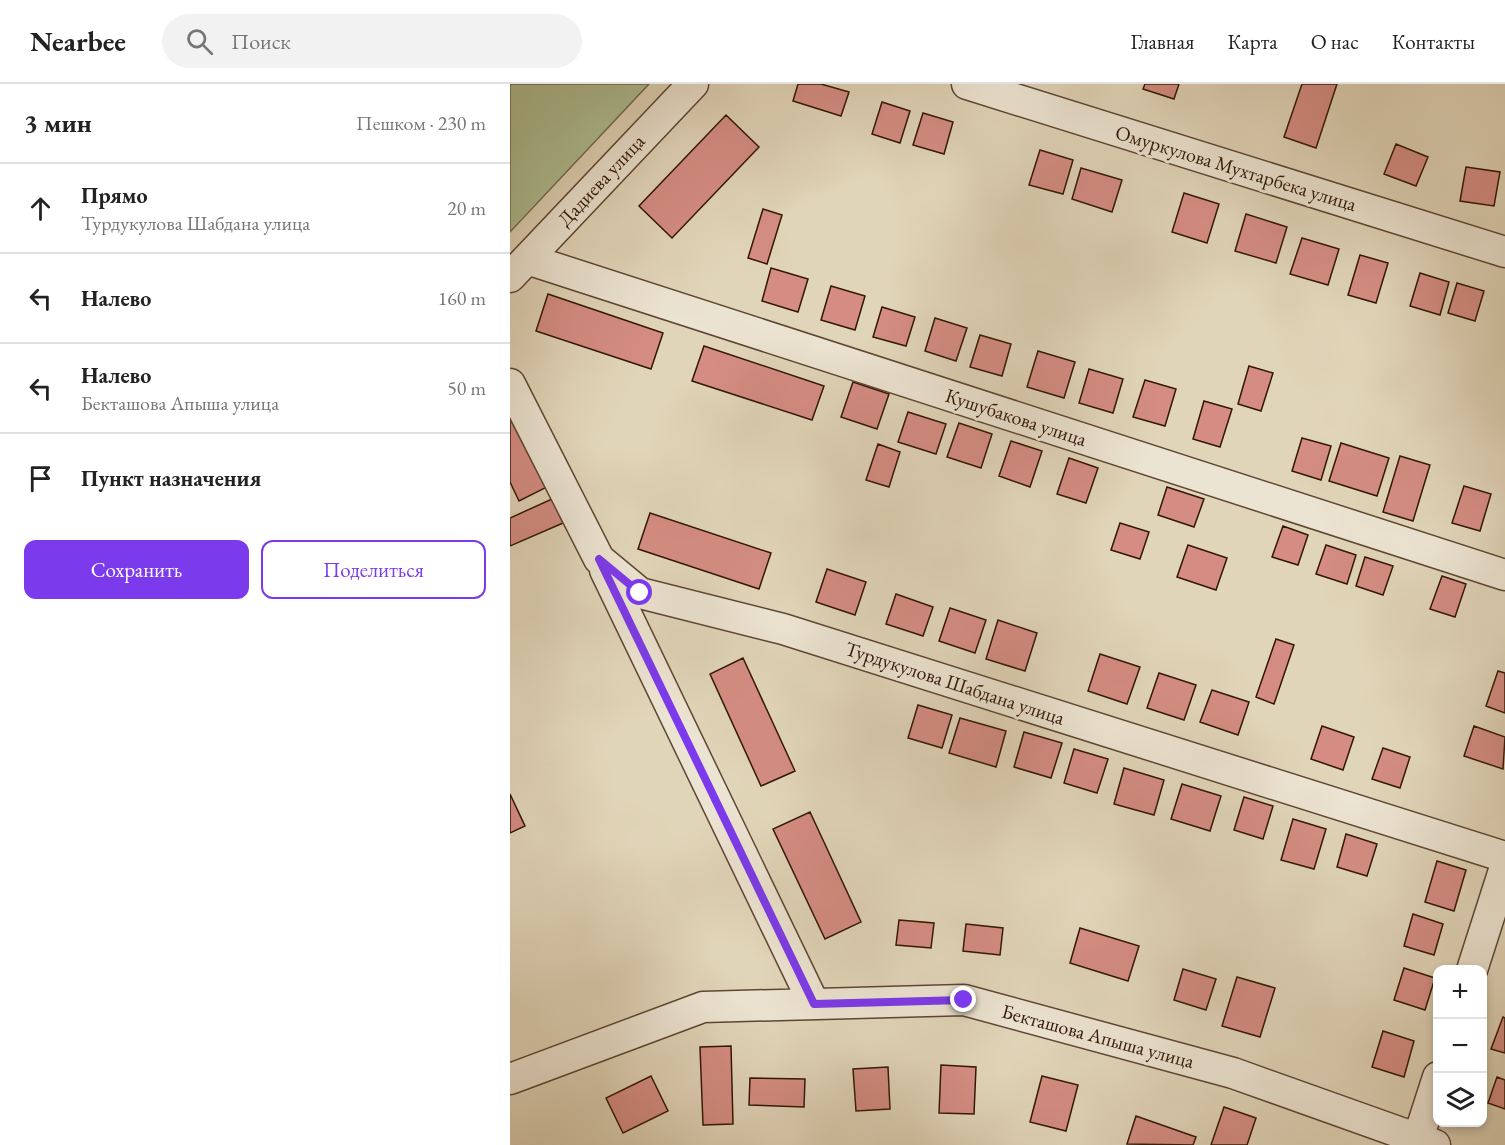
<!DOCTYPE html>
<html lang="ru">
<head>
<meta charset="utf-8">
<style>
	:root { --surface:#fff; --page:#f2f2f2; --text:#222; --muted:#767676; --line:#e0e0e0; --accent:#7c3aed }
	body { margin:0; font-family:"EB Garamond",serif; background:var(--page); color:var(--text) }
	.controls { position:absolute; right:18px; bottom:18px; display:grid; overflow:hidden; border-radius:12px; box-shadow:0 3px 9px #0003 }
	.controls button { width:54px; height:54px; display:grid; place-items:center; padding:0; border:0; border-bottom:2px solid var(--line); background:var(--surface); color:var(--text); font:30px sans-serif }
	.stop { position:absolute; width:18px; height:18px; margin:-14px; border:4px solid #7c3aed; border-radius:50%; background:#fff }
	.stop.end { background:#7c3aed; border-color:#fff; box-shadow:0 2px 6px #0008 }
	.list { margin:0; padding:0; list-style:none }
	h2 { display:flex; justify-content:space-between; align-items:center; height:78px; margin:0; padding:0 24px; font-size:26px }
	h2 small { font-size:20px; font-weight:400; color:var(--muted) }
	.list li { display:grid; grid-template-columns:39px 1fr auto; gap:18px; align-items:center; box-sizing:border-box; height:90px; padding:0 24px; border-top:2px solid var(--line) }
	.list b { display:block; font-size:22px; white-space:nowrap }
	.list p { margin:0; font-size:20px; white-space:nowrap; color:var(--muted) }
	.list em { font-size:20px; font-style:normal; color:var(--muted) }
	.actions { display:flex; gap:12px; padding:18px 24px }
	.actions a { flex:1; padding:14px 0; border:2px solid var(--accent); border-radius:12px; text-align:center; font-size:21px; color:var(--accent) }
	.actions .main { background:var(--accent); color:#fff }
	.icon { flex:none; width:33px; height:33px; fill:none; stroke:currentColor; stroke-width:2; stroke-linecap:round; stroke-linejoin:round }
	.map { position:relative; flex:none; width:995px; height:1061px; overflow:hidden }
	header { display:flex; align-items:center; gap:36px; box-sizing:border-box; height:84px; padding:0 30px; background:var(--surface); border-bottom:2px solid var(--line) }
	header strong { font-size:28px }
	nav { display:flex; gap:33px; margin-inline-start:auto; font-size:21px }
	.search { width:420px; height:54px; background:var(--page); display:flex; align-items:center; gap:15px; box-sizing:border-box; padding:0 21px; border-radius:33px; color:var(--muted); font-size:22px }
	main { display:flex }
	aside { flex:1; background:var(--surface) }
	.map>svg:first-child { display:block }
</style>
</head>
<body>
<header>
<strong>Nearbee</strong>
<div class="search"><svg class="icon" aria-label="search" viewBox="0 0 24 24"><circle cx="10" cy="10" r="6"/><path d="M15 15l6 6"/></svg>Поиск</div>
<nav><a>Главная</a><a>Карта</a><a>О нас</a><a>Контакты</a></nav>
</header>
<main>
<aside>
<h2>3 мин<small>Пешком · 230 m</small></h2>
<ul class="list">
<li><svg class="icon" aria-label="ahead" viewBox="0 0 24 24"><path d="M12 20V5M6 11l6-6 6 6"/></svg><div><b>Прямо</b><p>Турдукулова Шабдана улица</p></div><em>20 m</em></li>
<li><svg class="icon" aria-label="left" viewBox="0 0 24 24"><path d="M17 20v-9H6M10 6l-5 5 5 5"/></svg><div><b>Налево</b></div><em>160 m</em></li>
<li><svg class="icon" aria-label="left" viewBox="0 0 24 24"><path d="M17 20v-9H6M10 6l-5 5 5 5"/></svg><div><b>Налево</b><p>Бекташова Апыша улица</p></div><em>50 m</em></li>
<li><svg class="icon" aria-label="arrive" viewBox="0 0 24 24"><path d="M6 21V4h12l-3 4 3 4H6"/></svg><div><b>Пункт назначения</b></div></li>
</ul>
<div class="actions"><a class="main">Сохранить</a><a>Поделиться</a></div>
</aside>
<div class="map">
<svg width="995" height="1061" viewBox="0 0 995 1061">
	<rect width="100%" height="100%" fill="#e1d5b9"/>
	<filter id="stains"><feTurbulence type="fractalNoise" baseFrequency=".00333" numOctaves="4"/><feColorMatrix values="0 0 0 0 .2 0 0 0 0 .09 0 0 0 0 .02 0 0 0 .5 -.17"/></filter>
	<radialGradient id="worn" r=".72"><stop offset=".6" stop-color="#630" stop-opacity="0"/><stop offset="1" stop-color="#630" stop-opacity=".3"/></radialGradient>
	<!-- green -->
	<path fill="#aebe93" stroke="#706a4c" stroke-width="1.5" d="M0,0H139L0,148Z"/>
	<!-- building -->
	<path fill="#d58d83" stroke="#321606" stroke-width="1.5" d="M288,0H311L339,8L331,32L283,17Z
		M635,0H669L664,15L633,5Z
		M792,0H827L806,64L774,53Z
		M372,18L400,27L390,59L362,50Z
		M413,29L443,38L434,70L403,61Z
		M216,31L249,63L162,154L129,122Z
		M886,60L918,73L906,102L874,90Z
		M530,66L563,76L553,110L519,101Z
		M956,83L990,88L984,122L950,117Z
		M571,84L612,96L602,128L562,115Z
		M674,109L709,120L697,159L662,148Z
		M253,125L272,131L257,180L238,174Z
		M736,130L777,143L766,179L725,167Z
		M792,154L829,165L818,201L780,190Z
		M850,171L878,179L866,219L838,211Z
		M261,184L298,195L288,228L252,217Z
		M910,189L939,198L930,231L900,222Z
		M947,199L974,207L965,237L938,229Z
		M321,202L355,212L345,246L311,236Z
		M38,210L153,249L141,285L26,247Z
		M372,223L405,233L396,262L363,253Z
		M425,234L457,244L446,277L415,267Z
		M470,251L501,260L492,292L460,283Z
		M194,262L314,302L302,336L182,297Z
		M528,267L565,278L554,314L517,303Z
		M739,282L763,289L751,327L728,320Z
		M579,285L613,295L603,329L569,319Z
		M635,296L666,305L655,342L623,333Z
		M343,298L379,310L367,345L331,333Z
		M694,317L722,325L710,363L683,355Z
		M0,327L37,403L9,417L0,398Z
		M398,328L436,340L426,370L388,358Z
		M449,339L482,350L471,384L437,373Z
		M792,354L821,362L811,396L782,387Z
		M501,357L532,367L520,403L489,392Z
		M831,359L879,374L867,412L819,397Z
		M368,360L390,368L379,403L356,396Z
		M890,372L920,381L903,437L873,428Z
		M559,374L588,384L576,419L547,410Z
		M954,402L981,410L970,447L942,439Z
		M657,403L694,415L684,443L648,431Z
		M42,415L53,439L0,462V434Z
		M140,429L261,469L249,505L128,465Z
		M610,439L639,448L630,475L601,466Z
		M773,442L798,451L788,481L762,473Z
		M678,461L717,474L706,506L667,493Z
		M816,461L846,471L837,500L806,490Z
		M855,473L883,482L873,511L846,502Z
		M317,485L356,498L345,531L306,518Z
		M932,492L956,500L945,533L920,525Z
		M386,510L423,523L413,552L376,540Z
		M440,524L476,536L465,569L429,557Z
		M488,536L527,549L515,587L476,575Z
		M766,555L784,561L764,620L746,613Z
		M590,570L630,583L617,620L578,607Z
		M233,574L285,687L251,702L200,590Z
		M988,587L995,589V629L976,622Z
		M649,589L686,601L674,636L637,624Z
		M702,606L739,618L728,651L690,638Z
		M408,621L442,631L432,664L398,654Z
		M450,634L496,647L486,683L439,669Z
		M812,642L844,653L833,686L801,675Z
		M964,642L995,653L993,685L954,672Z
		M514,648L552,659L541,694L504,683Z
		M873,664L900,673L890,704L862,695Z
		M564,665L598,675L587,709L554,699Z
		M614,684L654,696L644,731L604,720Z
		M672,700L711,712L700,747L661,735Z
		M0,710L15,742L0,749Z
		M734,713L763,722L753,755L724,746Z
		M300,728L351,838L315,855L263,745Z
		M783,735L816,745L804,785L771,776Z
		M836,750L867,760L857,792L827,783Z
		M927,777L956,786L944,827L915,818Z
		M903,830L933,840L924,871L894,862Z
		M389,836L424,839L421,864L386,861Z
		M456,840L493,844L490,871L453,867Z
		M570,844L629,862L618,897L560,879Z
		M894,884L925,894L915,926L884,916Z
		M673,885L706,895L696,926L664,916Z
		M727,893L765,904L750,953L712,942Z
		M993,933L995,934V969L981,965Z
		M873,947L904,957L894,993L862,983Z
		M221,962L223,1040L193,1041L190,963Z
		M431,981L466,983L464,1030L429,1029Z
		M378,983L380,1025L346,1027L343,985Z
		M141,992L158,1027L113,1049L96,1014Z
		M532,992L568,1001L556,1047L520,1038Z
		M987,993L995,996V1025L978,1019Z
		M240,994L295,995L294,1023L239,1021Z
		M714,1023L746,1034L737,1061H701Z
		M626,1032L686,1053L683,1061L617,1060Z"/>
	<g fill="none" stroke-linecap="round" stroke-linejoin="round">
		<defs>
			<path id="minor" d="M457,0L995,168
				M17,175L995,491
				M0,193L183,0
				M0,300L89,475L130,509L273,545L995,773
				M95,486L304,920
				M962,886L995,783
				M0,995L193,923L454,916L723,989L925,1061
				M906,1061L928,993"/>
		</defs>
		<!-- minor casing -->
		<use href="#minor" stroke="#5e4633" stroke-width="33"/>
		<!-- minor -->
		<use href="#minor" stroke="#ece4d2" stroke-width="30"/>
	</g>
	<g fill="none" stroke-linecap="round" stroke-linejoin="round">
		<!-- route -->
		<path stroke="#7c3aed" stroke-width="8" d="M130,509L89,475L304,920L454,916"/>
	</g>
	<g text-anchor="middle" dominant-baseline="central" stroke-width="6" stroke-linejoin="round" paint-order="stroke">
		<!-- street labels -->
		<g font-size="20" fill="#321606" stroke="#ece4d2">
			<text transform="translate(726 84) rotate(17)">Омуркулова Мухтарбека улица</text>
			<text transform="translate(91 96) rotate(-47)">Дадиева улица</text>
			<text transform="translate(506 333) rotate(18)">Кушубакова улица</text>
			<text transform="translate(445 599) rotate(18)">Турдукулова Шабдана улица</text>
			<text transform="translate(588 952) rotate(15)">Бекташова Апыша улица</text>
		</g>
	</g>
	<rect width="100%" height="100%" filter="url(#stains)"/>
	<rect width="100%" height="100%" fill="url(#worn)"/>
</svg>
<div class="controls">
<button>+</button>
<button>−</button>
<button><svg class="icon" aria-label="layers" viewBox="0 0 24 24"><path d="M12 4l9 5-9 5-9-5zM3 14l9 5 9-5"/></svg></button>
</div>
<div class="stop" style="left:130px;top:509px"></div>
<div class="stop end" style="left:454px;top:916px"></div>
</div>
</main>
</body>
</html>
